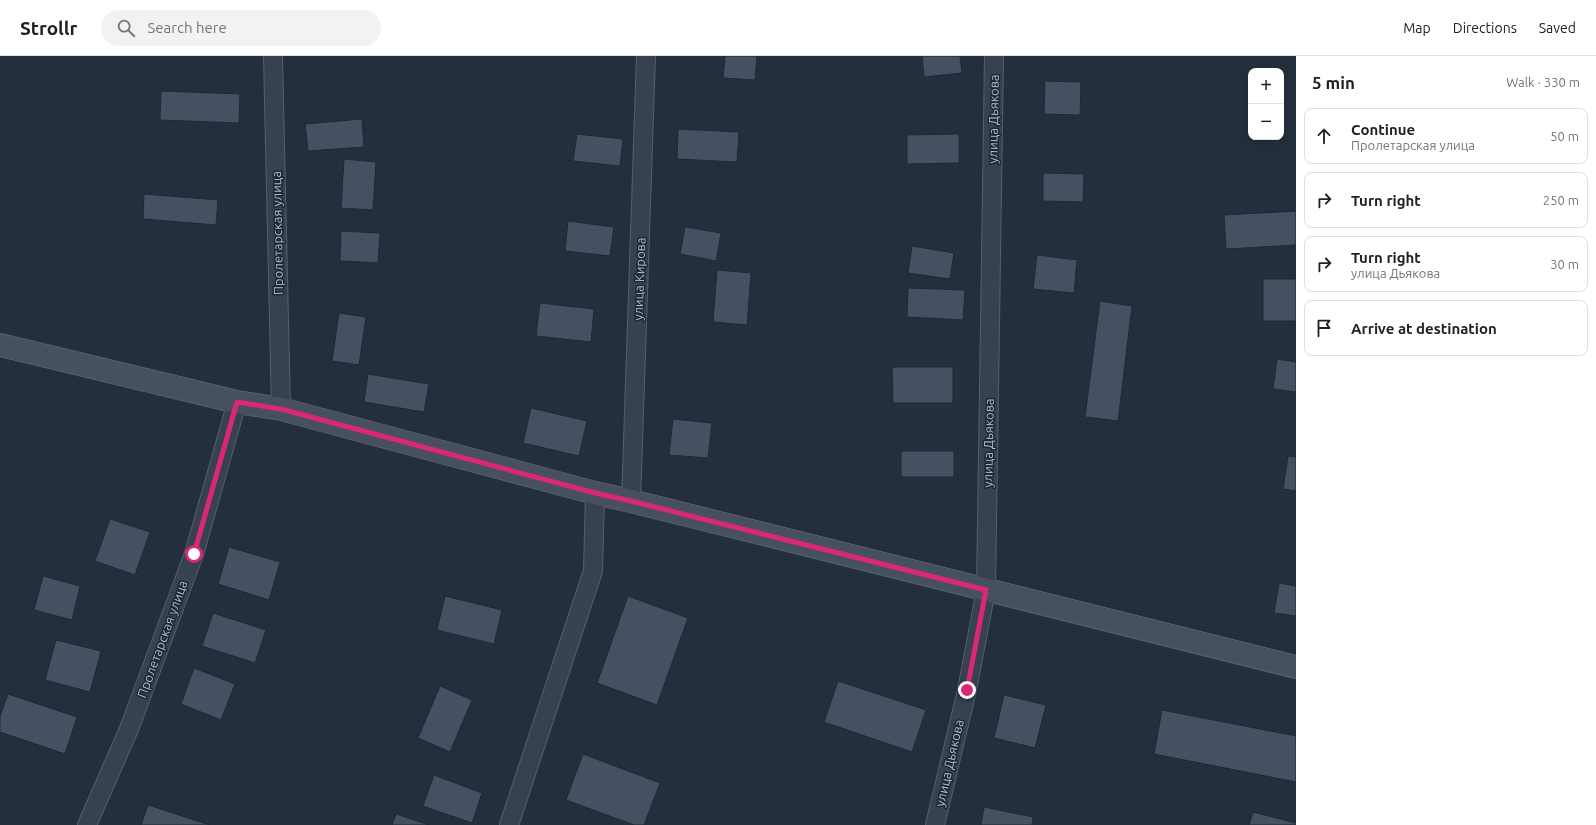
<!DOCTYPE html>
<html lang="en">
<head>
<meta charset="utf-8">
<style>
	:root { --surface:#fff; --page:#f2f2f2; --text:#202124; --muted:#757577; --line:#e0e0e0 }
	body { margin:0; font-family:Ubuntu,sans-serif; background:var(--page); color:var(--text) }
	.controls { position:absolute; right:12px; top:12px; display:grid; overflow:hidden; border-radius:8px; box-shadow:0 2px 10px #0003 }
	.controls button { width:36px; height:36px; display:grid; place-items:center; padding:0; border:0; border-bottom:1px solid var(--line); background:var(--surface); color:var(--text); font:20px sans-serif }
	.stop { position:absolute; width:12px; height:12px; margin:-9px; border:3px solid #db2777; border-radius:50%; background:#fff }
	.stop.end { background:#db2777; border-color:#fff; box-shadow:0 1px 4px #0008 }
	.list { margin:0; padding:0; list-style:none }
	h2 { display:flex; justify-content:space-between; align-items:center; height:52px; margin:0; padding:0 16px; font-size:17px }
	h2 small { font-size:13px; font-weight:400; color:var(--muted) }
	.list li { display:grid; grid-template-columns:26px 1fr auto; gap:12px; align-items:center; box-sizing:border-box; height:56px; margin:0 8px 8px; padding:0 8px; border:1px solid var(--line); border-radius:8px }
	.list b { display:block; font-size:15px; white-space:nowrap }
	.list p { margin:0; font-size:13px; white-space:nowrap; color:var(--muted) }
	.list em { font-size:13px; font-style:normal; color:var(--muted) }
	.icon { flex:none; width:22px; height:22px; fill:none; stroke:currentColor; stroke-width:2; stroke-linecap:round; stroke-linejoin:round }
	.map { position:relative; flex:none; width:1296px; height:769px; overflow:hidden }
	header { display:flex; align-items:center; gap:24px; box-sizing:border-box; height:56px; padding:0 20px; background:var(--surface); border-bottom:1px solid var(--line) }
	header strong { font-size:19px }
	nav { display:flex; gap:22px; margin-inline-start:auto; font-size:14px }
	.search { width:280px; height:36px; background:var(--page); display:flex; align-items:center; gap:10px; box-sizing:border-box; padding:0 14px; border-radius:22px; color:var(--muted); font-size:15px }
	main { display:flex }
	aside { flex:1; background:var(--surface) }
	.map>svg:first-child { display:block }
</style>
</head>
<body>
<header>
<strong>Strollr</strong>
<div class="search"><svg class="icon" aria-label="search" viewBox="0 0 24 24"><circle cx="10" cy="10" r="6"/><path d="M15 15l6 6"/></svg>Search here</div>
<nav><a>Map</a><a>Directions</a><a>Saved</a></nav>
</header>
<main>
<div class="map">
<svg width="1296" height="769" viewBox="0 0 1296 769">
	<rect width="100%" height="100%" fill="#242f3e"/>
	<!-- building -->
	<path fill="#455162" stroke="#1f2835" d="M725,0H757L755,24L723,22Z
		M922,0H960L962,17L924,21Z
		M1045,25L1081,26L1080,59L1044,58Z
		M161,35L240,38L239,67L160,64Z
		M362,63L364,91L308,95L305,68Z
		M678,73L739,76L737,106L677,103Z
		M577,78L623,83L620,110L573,105Z
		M959,78V107L907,108V79Z
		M344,103L376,106L373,154L341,152Z
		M1043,117L1084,118L1083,146L1043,145Z
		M144,138L218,144L216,169L143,163Z
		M1296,155V189L1226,193L1224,159Z
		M568,165L614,171L610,200L565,195Z
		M685,171L721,177L716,205L680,198Z
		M341,175L380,177L378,207L340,205Z
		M912,190L954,197L950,223L908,217Z
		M1037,199L1077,204L1074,237L1033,233Z
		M717,214L751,217L747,269L713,266Z
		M1263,223H1296V265H1263Z
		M908,232L965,234L963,264L907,261Z
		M1100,245L1132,250L1118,365L1085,361Z
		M540,247L594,253L591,286L536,280Z
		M339,257L366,261L359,309L332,305Z
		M1277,303L1296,306V336L1273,333Z
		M892,311H953V347H893Z
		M368,318L429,328L424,356L364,346Z
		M531,352L587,365L579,400L523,387Z
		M673,363L712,367L708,402L669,399Z
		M901,395H954V421H901Z
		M1288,400L1296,401V435L1283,433Z
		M110,463L150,476L135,519L95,505Z
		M229,491L280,506L269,544L218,528Z
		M43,520L80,530L72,564L34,554Z
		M1279,527L1296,530V560L1274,557Z
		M445,540L502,554L494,588L437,574Z
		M628,540L688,562L657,649L597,627Z
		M213,557L266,574L255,607L202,590Z
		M56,584L101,595L90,636L45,624Z
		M194,612L235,628L221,664L181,648Z
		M838,625L926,654L912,696L824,666Z
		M440,630L472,644L450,696L418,682Z
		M8,638L77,661L65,698L0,676V660Z
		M1004,639L1046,649L1035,692L994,682Z
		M1162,654L1296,680V726L1154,698Z
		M583,698L660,727L644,769H634L566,744Z
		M434,719L482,737L472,767L423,750Z
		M148,749L210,769H141Z
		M984,751L1033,761L1032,769H981Z
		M1253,756L1296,767V769H1249Z
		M396,758L429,769H392Z"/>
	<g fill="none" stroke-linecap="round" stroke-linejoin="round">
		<defs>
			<path id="street" d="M273,0L281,353
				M631,445L646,0
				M87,769L129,673L194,498L237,346
				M509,769L593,515L595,437
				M935,769L967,634L986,534L994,0"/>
			<path id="secondary" d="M0,289L237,346L281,353L595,437L631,445L1296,611"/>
		</defs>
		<!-- street casing -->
		<use href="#street" stroke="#565f6c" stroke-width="20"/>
		<!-- secondary casing -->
		<use href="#secondary" stroke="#565f6c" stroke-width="24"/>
		<!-- street -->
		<use href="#street" stroke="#38414e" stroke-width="18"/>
		<!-- secondary -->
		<use href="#secondary" stroke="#465061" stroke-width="22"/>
	</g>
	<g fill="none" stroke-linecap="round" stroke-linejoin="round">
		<!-- route -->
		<path stroke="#db2777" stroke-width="5" d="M194,498L237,346L281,353L595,437L631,445L986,534L967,634"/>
	</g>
	<g text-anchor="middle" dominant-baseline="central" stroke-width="3" stroke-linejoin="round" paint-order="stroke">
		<!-- street labels -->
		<g font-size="13" fill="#b4bcc9" stroke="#1d2633">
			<text transform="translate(993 63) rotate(-89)">улица Дьякова</text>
			<text transform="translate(277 177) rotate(-91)">Пролетарская улица</text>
			<text transform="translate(639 223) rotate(-88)">улица Кирова</text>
			<text transform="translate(988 387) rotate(-89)">улица Дьякова</text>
			<text transform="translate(162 583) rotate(-70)">Пролетарская улица</text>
			<text transform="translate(949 707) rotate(-77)">улица Дьякова</text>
		</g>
	</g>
</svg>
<div class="controls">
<button>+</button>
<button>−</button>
</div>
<div class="stop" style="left:194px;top:498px"></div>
<div class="stop end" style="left:967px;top:634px"></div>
</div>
<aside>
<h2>5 min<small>Walk · 330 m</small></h2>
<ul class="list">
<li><svg class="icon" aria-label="ahead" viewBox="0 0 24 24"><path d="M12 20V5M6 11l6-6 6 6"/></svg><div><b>Continue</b><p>Пролетарская улица</p></div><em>50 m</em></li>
<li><svg class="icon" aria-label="right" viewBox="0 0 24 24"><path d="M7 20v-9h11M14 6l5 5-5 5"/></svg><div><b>Turn right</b></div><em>250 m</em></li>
<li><svg class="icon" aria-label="right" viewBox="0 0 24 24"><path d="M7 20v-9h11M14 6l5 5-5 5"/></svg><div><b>Turn right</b><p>улица Дьякова</p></div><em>30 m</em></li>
<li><svg class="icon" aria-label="arrive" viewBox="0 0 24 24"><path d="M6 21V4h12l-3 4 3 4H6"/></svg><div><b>Arrive at destination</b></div></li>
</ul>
</aside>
</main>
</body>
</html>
